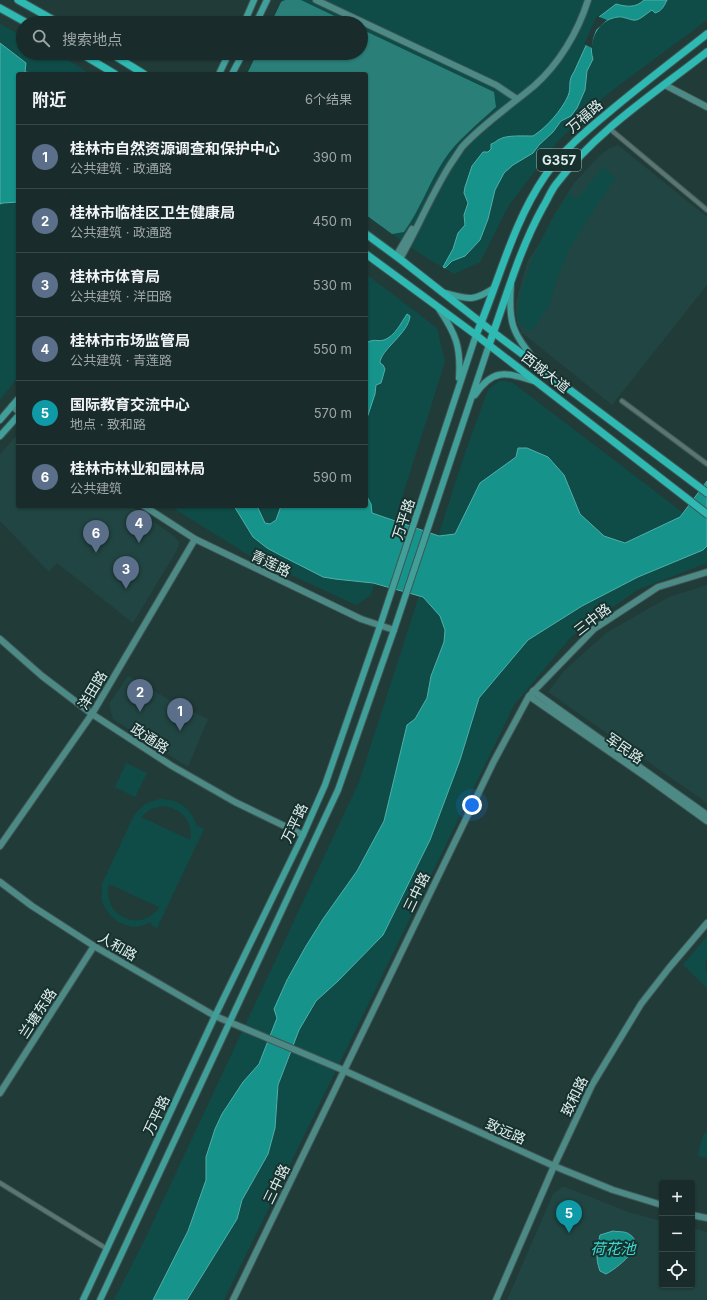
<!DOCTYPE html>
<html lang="zh">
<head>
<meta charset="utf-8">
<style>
	:root { --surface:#192c2b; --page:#263837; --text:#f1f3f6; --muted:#9fa7a9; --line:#374847; --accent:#95b2f1 }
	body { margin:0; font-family:Inter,"Noto Sans SC",sans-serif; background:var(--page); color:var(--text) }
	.controls { position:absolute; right:12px; bottom:12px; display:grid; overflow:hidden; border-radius:4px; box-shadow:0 1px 3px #0004 }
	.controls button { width:36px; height:36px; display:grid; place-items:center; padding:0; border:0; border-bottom:1px solid var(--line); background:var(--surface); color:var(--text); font:20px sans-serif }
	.you { position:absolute; left:472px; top:805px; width:14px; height:14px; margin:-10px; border:3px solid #fff; border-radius:50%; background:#1a73e8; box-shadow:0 0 0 6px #1a73e833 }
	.badge { display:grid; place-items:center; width:26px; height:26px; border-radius:50%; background:var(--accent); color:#fff; font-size:13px; font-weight:700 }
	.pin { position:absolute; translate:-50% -33px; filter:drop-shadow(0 1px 2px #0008) }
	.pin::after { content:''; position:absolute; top:21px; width:14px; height:12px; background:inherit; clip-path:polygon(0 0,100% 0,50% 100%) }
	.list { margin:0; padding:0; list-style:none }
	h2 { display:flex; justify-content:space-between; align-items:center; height:52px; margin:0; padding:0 16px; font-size:17px }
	h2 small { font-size:13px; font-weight:400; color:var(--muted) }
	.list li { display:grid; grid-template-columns:26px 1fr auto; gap:12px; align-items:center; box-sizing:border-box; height:64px; padding:0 16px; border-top:1px solid var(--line) }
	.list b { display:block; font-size:15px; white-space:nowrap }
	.list p { margin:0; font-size:13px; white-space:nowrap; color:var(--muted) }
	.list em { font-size:13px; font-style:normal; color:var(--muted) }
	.icon { flex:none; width:22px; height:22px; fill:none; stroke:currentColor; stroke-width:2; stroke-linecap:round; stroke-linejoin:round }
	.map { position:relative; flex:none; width:707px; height:1300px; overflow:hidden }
	.search { position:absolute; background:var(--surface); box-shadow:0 1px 3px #0004; left:16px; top:16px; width:352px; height:44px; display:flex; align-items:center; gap:10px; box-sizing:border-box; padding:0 14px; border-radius:22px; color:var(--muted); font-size:15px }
	.panel { position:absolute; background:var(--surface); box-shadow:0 1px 3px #0004; left:16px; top:72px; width:352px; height:436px; border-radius:4px }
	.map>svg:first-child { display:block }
</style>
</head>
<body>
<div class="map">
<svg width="707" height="1300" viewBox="0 0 707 1300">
	<rect width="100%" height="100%" fill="#213b39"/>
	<!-- built -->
	<path fill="#214542" d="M618,145L707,217V285L612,405L531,340L522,333L517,322L516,315V303L519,291L528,260L538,246L554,215L574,183L599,156L610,148Z
		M18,434V506H131L174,536L179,542L177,550L133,623L57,563L49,572L0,521V454Z
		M707,585V803L548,692L564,671L606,633L669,597Z
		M128,676L173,702L208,719L188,767L113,719L109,704Z
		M562,1187H565L631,1213L662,1221V1285H692V1228L707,1232V1300H507L553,1194Z"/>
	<!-- green -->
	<path fill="#0f4c48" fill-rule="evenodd" d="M282,0H707V20L606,95L558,141L509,205L480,262L454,274L419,253L366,215V74H247L257,53H361V23H271Z
		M0,24L23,36V53H57L90,74H18V377L0,400Z
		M603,167L616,178L589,217L569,250L557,279L549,306L531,332L518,322C513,288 550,221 569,193L577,199Z
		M366,274L437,328L445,362L371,595L356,605L250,556L170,506H366Z
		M499,381H506L513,383L707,531V563L637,590L571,637L514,705L224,1300H114L144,1241L359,782L464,456L488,390Z
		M126,763L147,773L135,797L115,787Z
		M159,799C179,799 192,809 197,827L198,826L204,829L157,928L151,925L152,922L141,926L132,927L118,922L111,916L105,908L102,901V884L134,815L145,804ZM163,806C181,808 194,821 190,840L141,817L151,809ZM109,884L159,907V908C139,934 102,916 109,884Z
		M707,936V957L705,965L707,974V988L683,965Z
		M706,1132L707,1133V1158L699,1156L698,1154L703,1135Z"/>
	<!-- forest -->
	<path fill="#2a7f79" d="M285,0H301L349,23H271L281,2Z
		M361,29L494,92L496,107C479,123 458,139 444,160C429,183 420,210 404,232L392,234L366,215V74H247L257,53H361Z"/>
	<!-- water -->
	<path fill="#16938b" stroke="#52aea8" d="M644,0H667C664,6 662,11 655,13L652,10C647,13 641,19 636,20C631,21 624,16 618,17C598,19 587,41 593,59L587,71L585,90L577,108L571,116L561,121L553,132L539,145L533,153L513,165L504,173L495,190L488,219L480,240L465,256L452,261L445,268L443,267L453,249L458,233L465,225L464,215L468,203L464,193L465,187L472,166L483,152H488L491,149V144C495,143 497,140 500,139C506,135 525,136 533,136C546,128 562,110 568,96C572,86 567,82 574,72L599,17L616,4C627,7 636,8 644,0Z
		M0,43L26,63L25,72L41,74H18V202L3,203L0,204Z
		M407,314L410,316C409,333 380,350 380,363L383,365L385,369L381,383L376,385L375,394L366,421V343C375,338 376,342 384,340C395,336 401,323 407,314Z
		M518,448H527L548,457L564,475L580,514L604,536L625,543L680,517L707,481V546L703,550L638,577L582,606L528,640L479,698L460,760L430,840L383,935L338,981L316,1001L299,1030L278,1085L275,1128L268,1154L242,1200L237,1219L187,1300H153L188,1231L206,1180V1157L215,1129L222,1114L243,1082L259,1064L277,1018L274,1009L287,980L306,946L323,919L357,871L384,821L407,725L415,719L427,698L431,676L444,642L445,630L440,616L423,597L373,583L335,579L323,577L278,554L267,548L253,537L234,506H257L265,523L270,524L276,520L281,506H366V495L371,504L372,513L439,536L455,534L480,483L516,457Z
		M613,1231C618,1232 625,1231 629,1234C648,1245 616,1269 606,1274L600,1271C595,1258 597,1248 600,1235Z"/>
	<!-- pier -->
	<path fill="#213b39" d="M597,16L607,20L596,30L593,39L592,48L584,44Z"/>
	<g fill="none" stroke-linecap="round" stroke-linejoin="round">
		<defs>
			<path id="street" d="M610,129L707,210
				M622,401L707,464
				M0,1183L107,1249"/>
			<path id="secondary" d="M316,0L496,85L517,99
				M665,85L707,107
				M396,256L412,229
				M400,259C418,228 431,195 450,165C454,159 458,153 462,147C483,124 510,106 534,86C559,64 578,32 588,0
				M12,406L18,411
				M144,506L195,539L361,619L394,630
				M0,639L42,676L92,714L172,766L235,802L303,835
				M533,691L707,815
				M529,696L646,777L707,821
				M0,846L92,714L195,539
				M0,882L32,906L94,946L215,1016L343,1070L554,1166L613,1190L662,1205
				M0,1093L94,946
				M692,1215L707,1218
				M233,1300L494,761L529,696L594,629L658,587L707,572
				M496,1300L554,1166L592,1085L641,1004L669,968L707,923"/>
			<path id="primary" d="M244,23L254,0
				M256,23L267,0
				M219,74L229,53
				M232,74L243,53
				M511,284C508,324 512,332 537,363
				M445,293C468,299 473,302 494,288
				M439,309C456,334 461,347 459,378
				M475,395C493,367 507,373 534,381
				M0,420L18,399
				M0,436L18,416
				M83,1300L215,1016L303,835L325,785L380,626L476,335
				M100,1300L338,790L394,630L489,345"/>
			<path id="highway" d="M18,0L59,23
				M0,8L27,23
				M80,53L115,74
				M110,53L144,74
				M366,234L400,259L493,332L707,493
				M366,254L476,335L707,514
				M476,335C499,282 512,224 545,176C562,151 586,131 609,112C641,85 674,60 707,34
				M489,345C506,298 519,250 543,207C548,199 551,190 557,183C597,130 655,93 707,52"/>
		</defs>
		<!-- street casing -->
		<use href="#street" stroke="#3f5755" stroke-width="6"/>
		<!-- secondary casing -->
		<use href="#secondary" stroke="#3f5755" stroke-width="8"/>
		<!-- primary casing -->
		<use href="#primary" stroke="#3f5755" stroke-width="8"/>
		<!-- highway casing -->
		<use href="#highway" stroke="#3f5755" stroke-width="9"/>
		<!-- street -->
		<use href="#street" stroke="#5a7673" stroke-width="4"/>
		<!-- secondary -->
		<use href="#secondary" stroke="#4d8a86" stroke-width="6"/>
		<!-- primary -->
		<use href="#primary" stroke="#409f99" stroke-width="6"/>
		<!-- highway -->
		<use href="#highway" stroke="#2ebab2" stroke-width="7"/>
	</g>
	<g text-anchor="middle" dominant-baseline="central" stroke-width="4" stroke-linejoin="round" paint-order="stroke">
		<!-- shield labels -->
		<rect fill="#17312f" stroke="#a2b5b3" stroke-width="1" x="537" y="149" width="44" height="22" rx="3"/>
		<g font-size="13" font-weight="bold" fill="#deeeec">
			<text x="559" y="160">G357</text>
		</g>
		<!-- street labels -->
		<g font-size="14" fill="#deeeec" stroke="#17312f">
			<text transform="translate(584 116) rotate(-41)">万福路</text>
			<text transform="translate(546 372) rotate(38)">西城大道</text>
			<text transform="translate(403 519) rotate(-72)">万平路</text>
			<text transform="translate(271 563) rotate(26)">青莲路</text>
			<text transform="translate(592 619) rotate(-38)">三中路</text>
			<text transform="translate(92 690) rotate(-59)">洋田路</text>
			<text transform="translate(150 738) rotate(33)">政通路</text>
			<text transform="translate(625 748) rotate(35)">军民路</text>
			<text transform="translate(294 823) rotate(-65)">万平路</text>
			<text transform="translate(416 892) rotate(-64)">三中路</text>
			<text transform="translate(118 946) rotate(30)">人和路</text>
			<text transform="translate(37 1013) rotate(-57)">兰塘东路</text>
			<text transform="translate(574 1096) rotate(-64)">致和路</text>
			<text transform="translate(156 1115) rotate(-65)">万平路</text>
			<text transform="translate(506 1131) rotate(24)">致远路</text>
			<text transform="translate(276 1184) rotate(-64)">三中路</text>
		</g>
		<!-- water labels -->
		<g font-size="15" font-style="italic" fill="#3addd3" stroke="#17312f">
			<text x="613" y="1248">荷花池</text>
		</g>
	</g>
</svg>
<div class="controls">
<button>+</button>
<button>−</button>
<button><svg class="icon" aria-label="locate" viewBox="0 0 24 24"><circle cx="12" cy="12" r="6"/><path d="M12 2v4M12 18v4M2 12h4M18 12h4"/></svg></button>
</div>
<div class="you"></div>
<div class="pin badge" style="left:180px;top:731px;background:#5c6f8a">1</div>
<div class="pin badge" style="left:140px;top:712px;background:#5c6f8a">2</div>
<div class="pin badge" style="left:126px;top:589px;background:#5c6f8a">3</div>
<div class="pin badge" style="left:139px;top:543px;background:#5c6f8a">4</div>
<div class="pin badge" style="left:569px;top:1233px;background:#0f9aa8">5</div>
<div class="pin badge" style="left:96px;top:553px;background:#5c6f8a">6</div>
<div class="search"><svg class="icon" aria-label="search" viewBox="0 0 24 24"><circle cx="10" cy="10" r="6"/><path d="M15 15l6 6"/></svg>搜索地点</div>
<section class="panel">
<h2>附近<small>6个结果</small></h2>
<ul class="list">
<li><span class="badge" style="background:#5c6f8a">1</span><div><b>桂林市自然资源调查和保护中心</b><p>公共建筑 · 政通路</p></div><em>390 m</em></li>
<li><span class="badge" style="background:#5c6f8a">2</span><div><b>桂林市临桂区卫生健康局</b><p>公共建筑 · 政通路</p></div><em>450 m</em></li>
<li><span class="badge" style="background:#5c6f8a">3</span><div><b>桂林市体育局</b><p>公共建筑 · 洋田路</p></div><em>530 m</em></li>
<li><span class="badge" style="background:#5c6f8a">4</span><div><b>桂林市市场监管局</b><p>公共建筑 · 青莲路</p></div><em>550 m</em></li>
<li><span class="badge" style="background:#0f9aa8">5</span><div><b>国际教育交流中心</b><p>地点 · 致和路</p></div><em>570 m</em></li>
<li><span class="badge" style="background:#5c6f8a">6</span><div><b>桂林市林业和园林局</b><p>公共建筑</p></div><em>590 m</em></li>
</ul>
</section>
</div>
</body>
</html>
